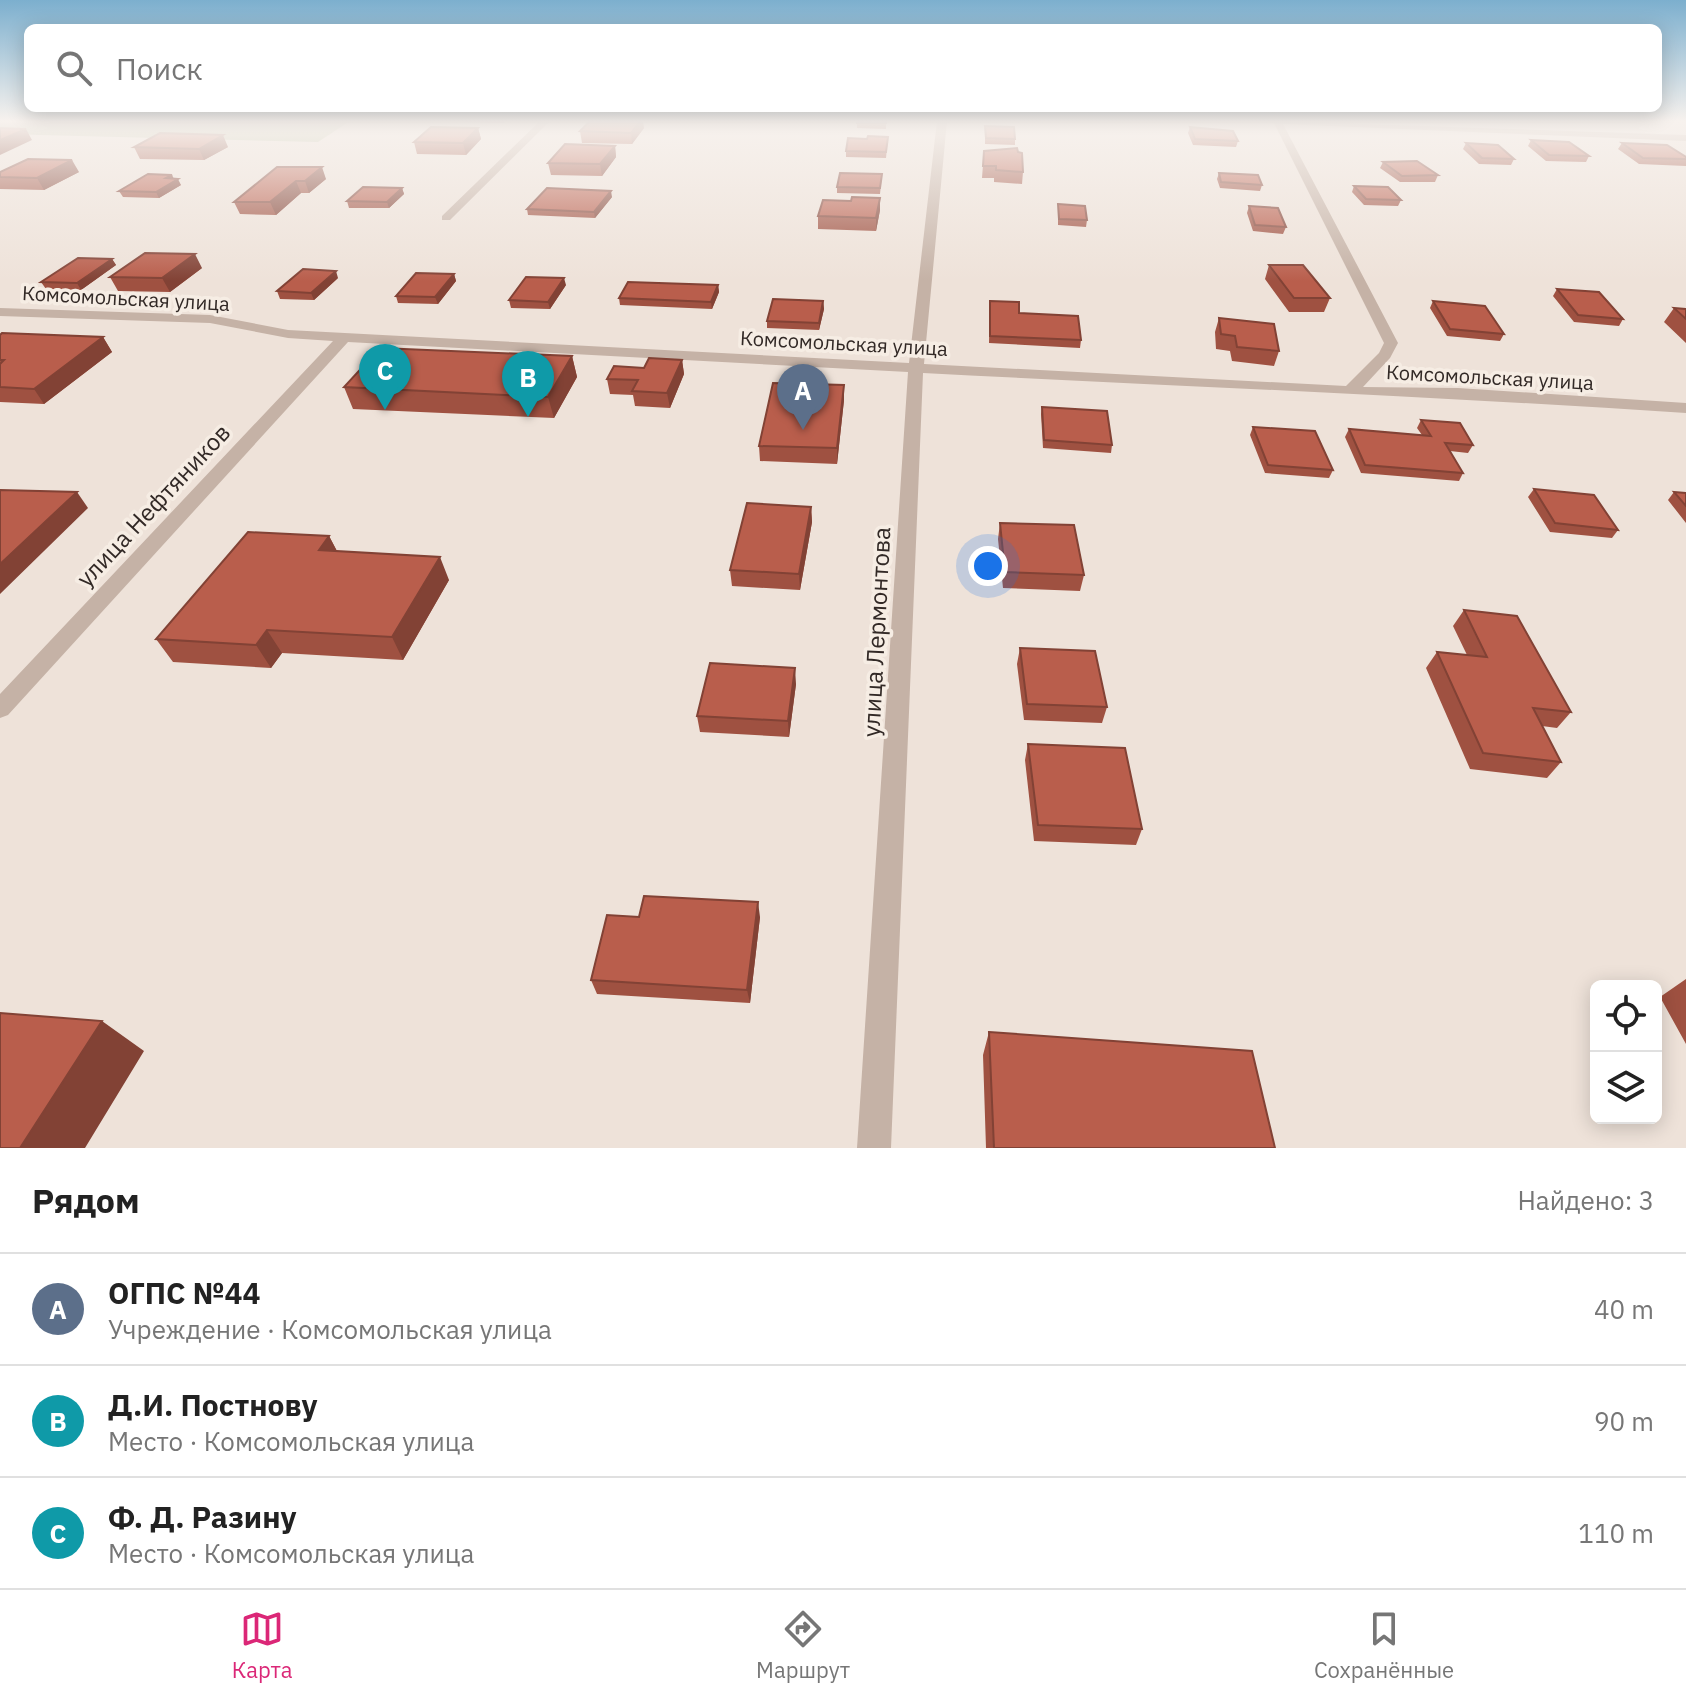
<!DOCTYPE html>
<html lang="ru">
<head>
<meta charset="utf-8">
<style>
	:root { --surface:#fff; --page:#f6f6f6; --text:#222; --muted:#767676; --line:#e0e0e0; --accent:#db2777 }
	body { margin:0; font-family:"IBM Plex Sans",sans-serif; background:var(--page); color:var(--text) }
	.controls { position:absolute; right:24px; bottom:24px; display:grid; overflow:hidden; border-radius:12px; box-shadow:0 4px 20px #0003 }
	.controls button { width:72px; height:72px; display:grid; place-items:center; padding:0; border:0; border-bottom:2px solid var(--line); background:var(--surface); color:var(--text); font:40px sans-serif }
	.you { position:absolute; left:988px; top:566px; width:28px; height:28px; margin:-20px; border:6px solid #fff; border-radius:50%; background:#1a73e8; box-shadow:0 0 0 12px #1a73e833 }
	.badge { display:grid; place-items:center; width:52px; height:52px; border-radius:50%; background:var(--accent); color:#fff; font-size:26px; font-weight:700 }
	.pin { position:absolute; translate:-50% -66px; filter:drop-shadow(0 2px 4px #0008) }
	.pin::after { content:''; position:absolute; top:42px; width:28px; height:24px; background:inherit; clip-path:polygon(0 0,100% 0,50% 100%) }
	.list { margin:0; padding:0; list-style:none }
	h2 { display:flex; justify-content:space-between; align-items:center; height:104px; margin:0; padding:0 32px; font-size:34px }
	h2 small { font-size:26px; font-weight:400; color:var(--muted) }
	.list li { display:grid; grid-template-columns:52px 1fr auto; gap:24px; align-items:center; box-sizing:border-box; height:112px; padding:0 32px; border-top:2px solid var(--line) }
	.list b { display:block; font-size:30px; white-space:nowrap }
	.list p { margin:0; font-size:26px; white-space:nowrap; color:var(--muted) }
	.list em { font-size:26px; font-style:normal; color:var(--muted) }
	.icon { flex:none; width:44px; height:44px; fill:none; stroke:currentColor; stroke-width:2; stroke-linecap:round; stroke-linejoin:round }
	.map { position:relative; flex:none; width:1686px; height:1148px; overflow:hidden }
	.search { position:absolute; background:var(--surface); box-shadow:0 4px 20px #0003; left:24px; right:24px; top:24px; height:88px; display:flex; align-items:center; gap:20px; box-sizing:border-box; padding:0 28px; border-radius:12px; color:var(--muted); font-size:30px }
	.sheet { height:440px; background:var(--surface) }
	nav { display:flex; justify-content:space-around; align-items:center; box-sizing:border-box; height:112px; border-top:2px solid var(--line); background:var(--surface); font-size:22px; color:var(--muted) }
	nav a { display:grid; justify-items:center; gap:4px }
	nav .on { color:var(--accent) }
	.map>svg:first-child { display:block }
</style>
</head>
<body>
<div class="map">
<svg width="1686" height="1148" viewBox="0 0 1686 1148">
	<rect width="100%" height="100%" fill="#eee2d9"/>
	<!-- green -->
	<path fill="#b3bb9b" d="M0,121H350L318,142L0,134Z"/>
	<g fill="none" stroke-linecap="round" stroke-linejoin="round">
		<!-- street -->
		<path fill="#c5b2a6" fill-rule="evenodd" d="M540,121H550L450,220H442V216Z
			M937,121H947L924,364L1346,386L1379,353L1384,343L1273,121L1686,135V141L1283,124L1398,343L1390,358L1363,387L1458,388L1686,403V413C1432,396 1178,386 923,373L891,1148H857L908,372L348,342L8,715L0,718V694L333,341L288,338L210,323L0,316V308L210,315L288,330L909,363Z"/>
	</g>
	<!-- wall -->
	<path fill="#9f5141" d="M463,121H506L504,123L464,122Z
		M857,121H886V129L857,128Z
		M985,126L1015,139V145L985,144Z
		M1190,127L1238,141L1236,147L1193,145L1188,133Z
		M478,128L481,139L466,155L417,154L414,142Z
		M644,128L632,144L582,143L580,131Z
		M888,137L886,158L846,157V151L867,139Z
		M1531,140L1589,156L1586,162L1546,161L1528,146Z
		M1466,143L1514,159L1511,165L1479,164L1463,149Z
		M1622,143L1686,157V166L1639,164L1618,149Z
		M615,146L616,157L602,176L551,175L548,163Z
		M134,147H228L204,160L140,159Z
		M984,151L1018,152L1023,172L1022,184L994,182V178H982Z
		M1383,162L1438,175L1435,182H1400L1380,168Z
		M277,167L326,179L309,193H301L276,215L240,214L234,202Z
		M0,172H79L44,190L0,189Z
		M1219,173L1262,185L1260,191L1220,188L1217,179Z
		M882,174L880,194L837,193V187Z
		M173,178L181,185L159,198L123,197L119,191Z
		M1354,186L1401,200L1398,206L1364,205L1352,192Z
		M402,188L404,194L389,208H349L347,201Z
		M612,197L595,218L528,215L527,209Z
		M880,198V210L876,231L818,229V216L851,201Z
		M1058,204L1087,220L1086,227L1058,225Z
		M1249,206L1286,227L1283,234L1253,231L1247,213Z
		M112,259L116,265L81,290L46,289L41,282Z
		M1269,265L1330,298L1324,312H1289L1265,279Z
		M202,268L170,292L118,291L110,277Z
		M454,274L456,281L438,304L398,303L396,296Z
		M338,278L314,300L280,299L277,291Z
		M566,285L550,309L511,308L509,300Z
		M718,285L719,292L712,309L620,305L619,298Z
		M1557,289L1623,319L1619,326L1574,322L1553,296Z
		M823,301L824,309L819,330L767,328V321Z
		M990,301L1081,340L1080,348L989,343Z
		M1433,301L1504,334L1500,341L1447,336L1430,308Z
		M1674,308L1686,309V343L1664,322Z
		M1219,318L1279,351L1274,366L1232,361L1230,351L1216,349L1215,332Z
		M0,335L103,337L112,352L44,404L0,402Z
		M572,356L577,377L554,418L353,409L344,387Z
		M682,360L684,374L670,408L635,406L633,395L610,394L607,379L644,368Z
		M844,400L837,464L760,461L759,446Z
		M1042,407L1112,445L1111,453L1043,448L1041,414Z
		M1421,420L1473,445L1468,453L1450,451L1463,473L1459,481L1361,473L1345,437L1349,429L1422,435L1417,428Z
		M1253,427L1333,470L1329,478L1265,473L1250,435Z
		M1534,489L1618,530L1612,538L1550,532L1528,497Z
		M1674,492L1686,493V523L1668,500Z
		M811,507L812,522L800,590L732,586L730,570Z
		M1000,523L1084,575L1080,591L1003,588L998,539Z
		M329,536L337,551L449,580L403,660L282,653L271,668L173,662L156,639Z
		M1464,610L1571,712L1557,728L1542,726L1561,762L1547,778L1470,769L1426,668L1437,652L1467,655L1453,626Z
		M1020,648L1107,707L1102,723L1024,720L1017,664Z
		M796,684L789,737L700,732L697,716Z
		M1028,744L1142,829L1136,845L1034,841L1025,760Z
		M639,917H760L750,1003L597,994L591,980Z
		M1686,979V1044L1660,997Z
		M989,1032L1275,1148H986L983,1055Z"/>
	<!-- shaded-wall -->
	<path fill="#824235" d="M640,121H643L644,128L632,144L631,133Z
		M478,128L481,139L466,155L463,143Z
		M26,129L32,140L0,155V140Z
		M223,135L228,147L204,160L199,149Z
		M615,146L616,157L602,176L600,164Z
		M72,160L79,172L44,190L37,178Z
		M322,167L326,179L309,193L305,181Z
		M172,175L175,181L178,179L181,185L159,198L156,192L166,178Z
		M296,181L301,193L276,215L270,202Z
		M402,188L404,194L389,208L387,202Z
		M611,191L612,197L595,218L594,212Z
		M880,198V210L876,231V218Z
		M195,254L202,268L170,292L162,278Z
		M112,259L116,265L81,290L77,283Z
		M336,271L338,278L314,300L311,293Z
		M454,274L456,281L438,304L435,297Z
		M564,278L566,285L550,309L548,302Z
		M718,285L719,292L712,309L711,302Z
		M823,301L824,309L819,330V323Z
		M103,337L112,352L44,404L34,389Z
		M572,356L577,377L554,418L548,397Z
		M682,360L684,374L670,408L667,393Z
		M844,385V400L837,464V448Z
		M77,492L88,508L0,594V564Z
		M811,507L812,522L800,590L799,574Z
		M329,536L341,559L319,550Z
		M440,557L449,580L403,660L392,637Z
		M267,630L282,653L271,668L256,645Z
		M795,668L796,684L789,737L788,721Z
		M758,902L760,917L750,1003L747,990Z
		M102,1021L144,1051L85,1148H20Z"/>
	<!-- building -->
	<path fill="#b95e4c" stroke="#824235" stroke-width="2" d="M590,121H640L631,133L580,131Z
		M857,121H886V123H857Z
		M985,126L1014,127L1015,139L986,138Z
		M431,127L478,128L463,143L414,142Z
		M1190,127L1233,131L1238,141L1195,139Z
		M0,128L26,129L0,140Z
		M160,133L223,135L199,149L134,147Z
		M868,136L888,137L886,152L846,151L848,138L867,139Z
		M1531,140L1569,142L1589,156L1549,155Z
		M1466,143L1498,145L1514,159L1482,158Z
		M1622,143L1667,145L1686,157V159L1643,158Z
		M565,144L615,146L600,164L548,163Z
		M1017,148L1018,152L1022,153L1023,172L996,170V166H983L984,151Z
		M28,159L72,160L37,178L0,177V172Z
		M1417,161L1438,175L1402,176L1383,162Z
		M277,167H322L305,181H296L270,202H234Z
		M840,173L882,174L880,188L837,187Z
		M1219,173L1258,175L1262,185L1221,182Z
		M148,174L172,175L166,178L178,179L156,192L119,191Z
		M1354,186L1388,187L1401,200L1366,199Z
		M363,187L402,188L387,202L347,201Z
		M547,188L611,191L594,212L527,209Z
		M852,197L880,198L876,218L818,216L823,200L851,201Z
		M1058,204L1085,206L1087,220L1059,219Z
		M1249,206L1278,208L1286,227L1255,225Z
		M145,253L195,254L162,278L110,277Z
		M78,258L112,259L77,283L41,282Z
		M1269,265H1303L1330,298H1294Z
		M303,269L336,271L311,293L277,291Z
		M416,273L454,274L435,297L396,296Z
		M526,277L564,278L548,302L509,300Z
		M628,282L718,285L711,302L619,298Z
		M1557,289L1599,292L1623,319L1578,315Z
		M773,299L823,301L819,323L767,321Z
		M990,301L1019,302V313L1078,316L1081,340L990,336Z
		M1433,301L1485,306L1504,334L1450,329Z
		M1674,308L1686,309V319Z
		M1219,318L1274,324L1279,351L1237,347L1235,336L1221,334Z
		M2,333L103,337L34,389L0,387V364L4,360H0V335Z
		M380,348L572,356L548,397L344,387Z
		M649,358L682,360L667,393L632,391L638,380L607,379L614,366L644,368Z
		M773,383L844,385L837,448L759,446Z
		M1042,407L1107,411L1112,445L1044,440Z
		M1421,420L1460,423L1473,445L1445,443L1463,473L1365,465L1349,429L1431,436Z
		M1253,427L1315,431L1333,470L1268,465Z
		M1534,489L1594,495L1618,530L1555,523Z
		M0,490L77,492L0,564Z
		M1674,492L1686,493V506Z
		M747,503L811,507L799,574L730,570Z
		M1000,523L1074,525L1084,575L1005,572Z
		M248,532L329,536L319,550L440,557L392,637L267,630L256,645L156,639Z
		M1464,610L1517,616L1571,712L1533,708L1561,762L1483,753L1437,652L1487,657Z
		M1020,648L1095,651L1107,707L1027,704Z
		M710,663L795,668L788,721L697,716Z
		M1028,744L1125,748L1142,829L1038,825Z
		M644,896L758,902L747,990L591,980L607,915L639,917Z
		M0,1013L102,1021L20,1148H0Z
		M989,1032L1252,1051L1275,1148H994Z"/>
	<!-- sky -->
	<linearGradient id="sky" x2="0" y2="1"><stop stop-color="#7cafce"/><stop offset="0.43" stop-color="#f7f2ee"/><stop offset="1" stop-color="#f7f2ee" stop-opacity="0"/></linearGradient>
	<rect width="1686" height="281" fill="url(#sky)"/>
	<g text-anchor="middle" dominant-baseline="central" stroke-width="7" stroke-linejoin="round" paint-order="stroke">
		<!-- far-street labels -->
		<g font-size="20" fill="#322926" stroke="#f6ede4">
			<text transform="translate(126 298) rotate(3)">Комсомольская улица</text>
			<text transform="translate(844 343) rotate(3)">Комсомольская улица</text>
			<text transform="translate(1490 377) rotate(3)">Комсомольская улица</text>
		</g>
		<!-- street labels -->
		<g font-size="24" fill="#322926" stroke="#f6ede4">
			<text transform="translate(153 505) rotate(-47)">улица Нефтяников</text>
			<text transform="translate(876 632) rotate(-87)">улица Лермонтова</text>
		</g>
	</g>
</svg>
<div class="controls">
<button><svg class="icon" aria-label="locate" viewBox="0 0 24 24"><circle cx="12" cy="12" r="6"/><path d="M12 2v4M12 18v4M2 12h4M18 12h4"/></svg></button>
<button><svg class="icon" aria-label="layers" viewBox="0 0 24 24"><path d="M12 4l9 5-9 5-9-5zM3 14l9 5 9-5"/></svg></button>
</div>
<div class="you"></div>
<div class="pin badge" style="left:803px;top:430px;background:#5c6f8a">A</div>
<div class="pin badge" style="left:528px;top:417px;background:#0f9aa8">B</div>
<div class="pin badge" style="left:385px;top:410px;background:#0f9aa8">C</div>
<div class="search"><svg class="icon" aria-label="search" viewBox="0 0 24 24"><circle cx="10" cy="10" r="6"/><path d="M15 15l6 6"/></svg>Поиск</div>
</div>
<section class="sheet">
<h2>Рядом<small>Найдено: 3</small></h2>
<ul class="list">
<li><span class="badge" style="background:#5c6f8a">A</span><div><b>ОГПС №44</b><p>Учреждение · Комсомольская улица</p></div><em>40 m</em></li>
<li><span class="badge" style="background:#0f9aa8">B</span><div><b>Д.И. Постнову</b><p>Место · Комсомольская улица</p></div><em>90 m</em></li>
<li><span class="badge" style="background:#0f9aa8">C</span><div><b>Ф. Д. Разину</b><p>Место · Комсомольская улица</p></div><em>110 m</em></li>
</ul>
</section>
<nav>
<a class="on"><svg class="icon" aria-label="map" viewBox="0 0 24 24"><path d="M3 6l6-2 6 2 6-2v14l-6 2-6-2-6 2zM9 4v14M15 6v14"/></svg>Карта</a>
<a><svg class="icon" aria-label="directions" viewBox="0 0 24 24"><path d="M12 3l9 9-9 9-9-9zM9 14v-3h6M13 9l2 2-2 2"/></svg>Маршрут</a>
<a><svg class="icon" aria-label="saved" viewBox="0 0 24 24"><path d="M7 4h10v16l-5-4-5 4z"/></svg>Сохранённые</a>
</nav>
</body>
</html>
